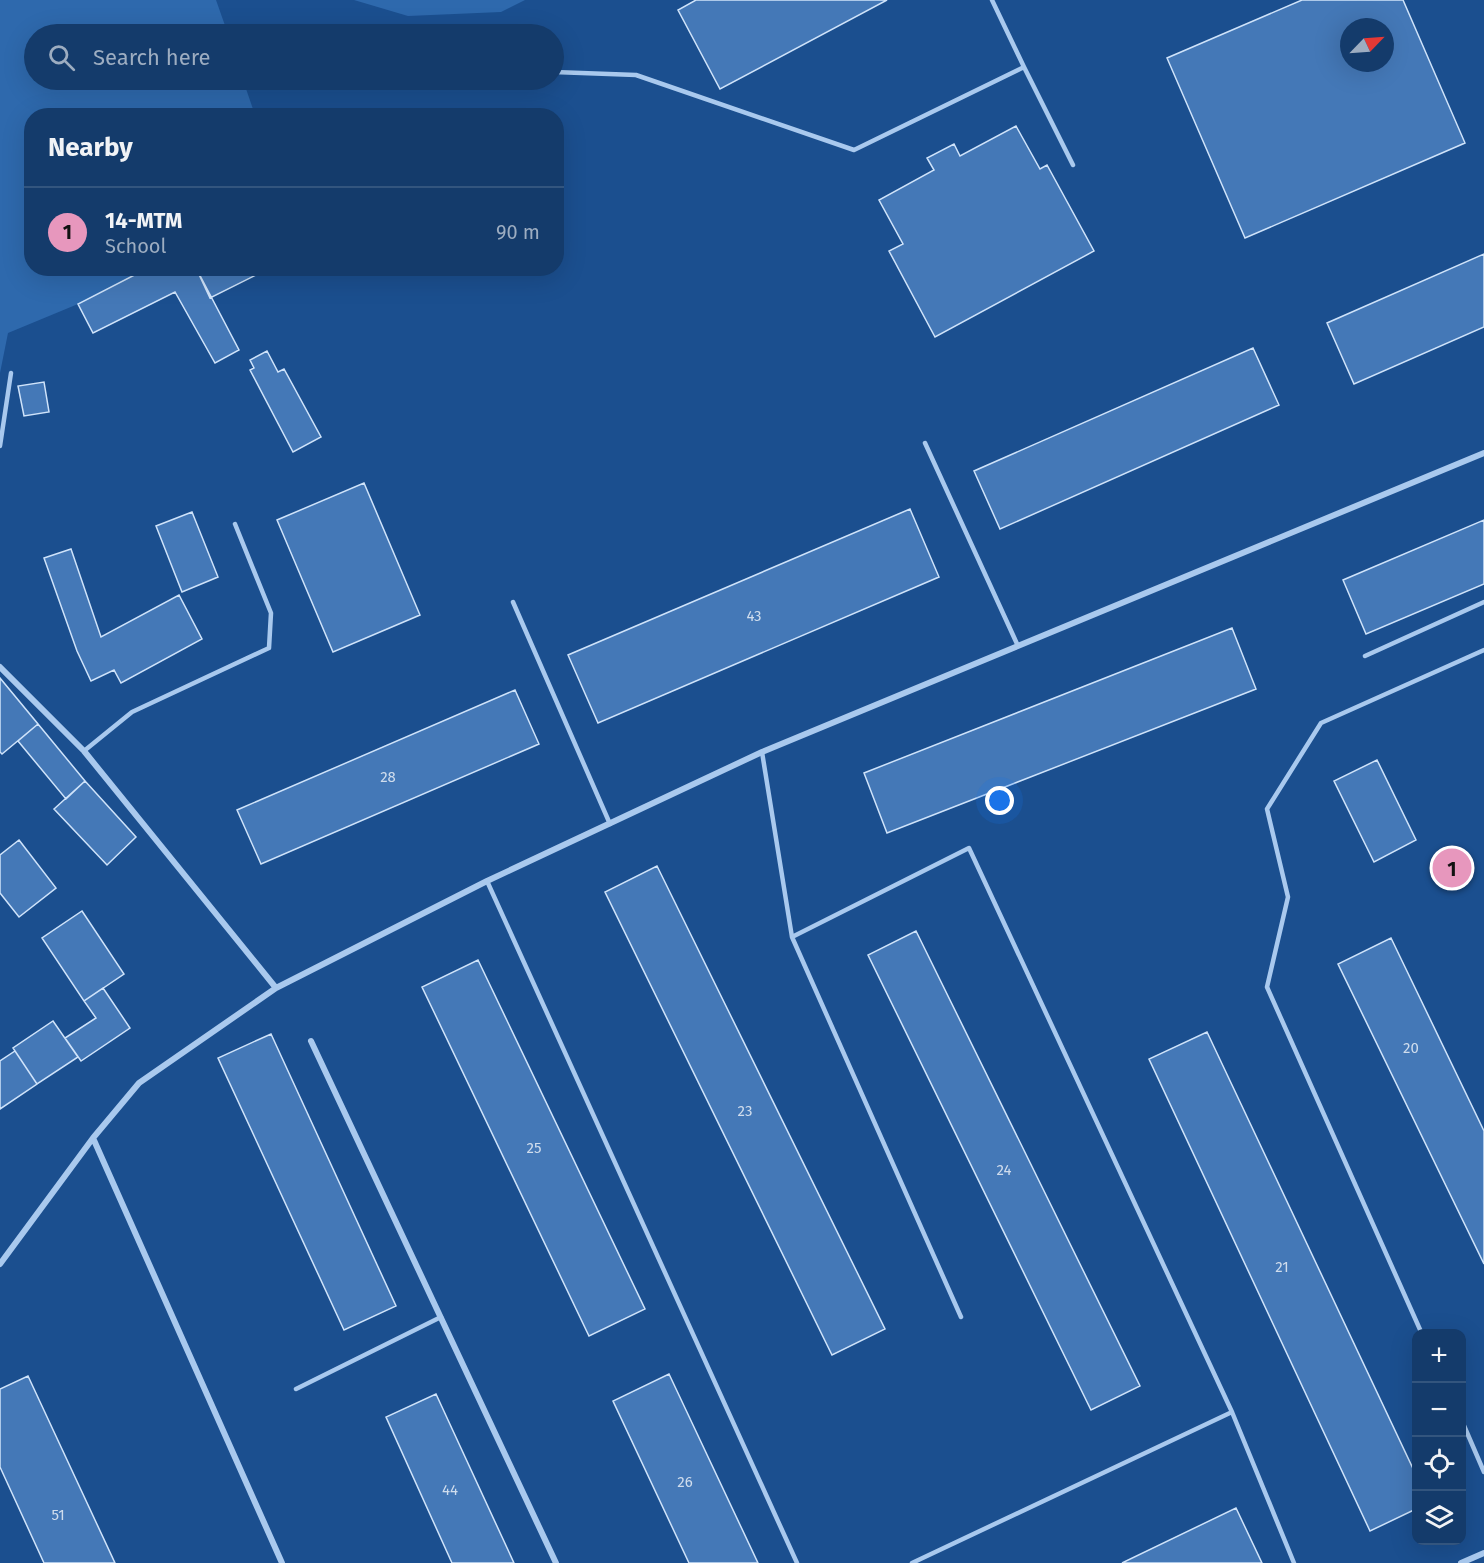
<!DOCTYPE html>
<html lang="en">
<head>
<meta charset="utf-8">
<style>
	:root { --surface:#143b6b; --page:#1d4271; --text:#f1f3f6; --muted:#9dadc1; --line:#33557e; --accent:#e797bd }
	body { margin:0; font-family:"Fira Sans",sans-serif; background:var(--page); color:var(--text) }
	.controls { position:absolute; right:18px; bottom:18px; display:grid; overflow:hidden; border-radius:12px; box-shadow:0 6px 24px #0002 }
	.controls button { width:54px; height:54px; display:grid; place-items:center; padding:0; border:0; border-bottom:2px solid var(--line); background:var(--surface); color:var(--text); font:30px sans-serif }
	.compass { position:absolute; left:1340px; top:18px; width:54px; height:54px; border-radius:50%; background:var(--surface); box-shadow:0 6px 24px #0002; rotate:65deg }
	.you { position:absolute; left:1000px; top:801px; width:21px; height:21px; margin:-15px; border:4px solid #fff; border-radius:50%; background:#1a73e8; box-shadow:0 0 0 9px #1a73e833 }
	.badge { display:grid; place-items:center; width:39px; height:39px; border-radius:50%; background:var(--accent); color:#111; font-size:20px; font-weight:700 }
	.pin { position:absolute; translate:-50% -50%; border:3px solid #fff; box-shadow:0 2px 6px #0006 }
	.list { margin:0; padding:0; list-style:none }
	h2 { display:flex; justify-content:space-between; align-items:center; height:78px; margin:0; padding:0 24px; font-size:26px }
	h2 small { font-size:20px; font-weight:400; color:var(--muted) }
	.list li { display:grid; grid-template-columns:39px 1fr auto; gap:18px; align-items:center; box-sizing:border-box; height:90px; padding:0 24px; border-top:2px solid var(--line) }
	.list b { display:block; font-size:22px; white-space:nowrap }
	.list p { margin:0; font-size:20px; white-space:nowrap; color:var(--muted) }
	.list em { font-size:20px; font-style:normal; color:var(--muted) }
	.icon { flex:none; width:33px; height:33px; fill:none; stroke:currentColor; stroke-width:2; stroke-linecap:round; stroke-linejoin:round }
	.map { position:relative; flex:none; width:1484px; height:1563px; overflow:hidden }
	.search { position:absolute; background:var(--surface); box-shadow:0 6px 24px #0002; left:24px; top:24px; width:540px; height:66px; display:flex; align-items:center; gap:15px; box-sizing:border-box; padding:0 21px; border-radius:33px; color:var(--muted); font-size:22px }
	.panel { position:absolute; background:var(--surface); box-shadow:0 6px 24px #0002; left:24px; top:108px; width:540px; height:168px; border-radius:24px }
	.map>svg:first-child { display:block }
</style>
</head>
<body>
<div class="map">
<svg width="1484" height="1563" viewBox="0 0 1484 1563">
	<rect width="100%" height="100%" fill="#1b4f8f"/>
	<!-- green -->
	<path fill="#2e69ad" d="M0,0H216L228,34H34V80H243L255,115L32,116V268L148,269L78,304L8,333L0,373Z
		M354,0H525L501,12L408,16Z"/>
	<!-- building -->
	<path fill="#4478b7" stroke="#cfe3fa" stroke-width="1.5" fill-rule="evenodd" d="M696,0H887L720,89L678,10Z
		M1302,0H1403L1465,143L1245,238L1167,58ZM1349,27H1385V63H1349Z
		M1016,126L1040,169L1047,165L1094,251L935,337L889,251L903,244L879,200L934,170L927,158L954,144L960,156Z
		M1484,254V327L1354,384L1327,323Z
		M148,268H166L168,273L176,268H196L239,350L215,363L175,292L93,333L78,304Z
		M196,268H270L210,298Z
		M1253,348L1279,405L1000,529L974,471Z
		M267,351L278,372L284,369L321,437L293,452L250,370L254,368L250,360Z
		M44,382L49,412L24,416L18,386Z
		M364,483L420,615L333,652L277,520Z
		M910,509L939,577L598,723L568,655Z
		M192,512L218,577L182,592L156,526Z
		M1484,520V584L1366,634L1343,580Z
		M71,549L101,637L179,595L202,639L121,683L114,670L91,681L77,651L44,558Z
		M1232,628L1256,689L887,833L864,773Z
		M0,678L38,724L2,754L0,752Z
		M515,690L539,744L261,864L237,810Z
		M38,724L85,781L66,799L18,741Z
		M1377,760L1416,840L1374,862L1334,781Z
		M85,781L136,837L107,865L54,809Z
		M19,840L56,888L19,917L0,893V855Z
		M657,866L885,1329L832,1355L605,892Z
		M82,911L124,974L84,1001L42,938Z
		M916,931L1140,1386L1091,1410L868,955Z
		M1391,938L1484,1131V1264L1338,964Z
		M478,960L645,1309L589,1336L422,987Z
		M103,988L130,1028L81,1061L65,1038L96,1018L84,1001Z
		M53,1021L78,1057L37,1084L13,1048Z
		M1207,1032L1416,1475V1509L1370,1531L1149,1059Z
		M271,1034L396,1306L344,1330L218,1058Z
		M15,1051L37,1084L0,1109V1061Z
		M669,1374L758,1563H689L613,1401Z
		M28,1376L115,1563H44L0,1467V1389Z
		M436,1394L514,1563H452L386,1417Z
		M1236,1508L1262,1563H1122Z"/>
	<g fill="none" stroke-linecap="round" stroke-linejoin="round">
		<!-- service -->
		<path stroke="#a9c9ee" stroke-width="4.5" d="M1024,67L1073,165
			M554,72L636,75L854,150L1024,67L992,0
			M925,443L1018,646
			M0,446L11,373
			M513,602L610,824
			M1365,656L1484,602
			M84,751L132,712L269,648L271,613L235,524
			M762,752L792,937L961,1317
			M487,881L797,1563
			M792,937L969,848L1232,1412L912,1563
			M1422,1334L1267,987L1288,897L1267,809L1321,723L1484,650
			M296,1389L441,1317
			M1232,1412L1294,1563
			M1462,1421L1484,1472"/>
		<!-- minor -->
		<path stroke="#a9c9ee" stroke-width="6" d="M0,667L84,751L276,988L487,881L762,752L1484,453
			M276,988L139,1083L93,1138L282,1563
			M311,1041L556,1563
			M0,1264L93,1138
			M1461,1563L1484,1553"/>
	</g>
	<g text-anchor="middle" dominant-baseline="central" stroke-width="5" stroke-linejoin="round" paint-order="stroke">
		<!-- number labels -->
		<g font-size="15" fill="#d0dded">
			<text x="754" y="616">43</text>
			<text x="388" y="777">28</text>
			<text x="1411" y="1048">20</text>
			<text x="745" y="1111">23</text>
			<text x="534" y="1148">25</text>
			<text x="1004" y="1170">24</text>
			<text x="1282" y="1267">21</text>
			<text x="685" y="1482">26</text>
			<text x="450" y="1490">44</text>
			<text x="58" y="1515">51</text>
		</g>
	</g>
</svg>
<div class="controls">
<button>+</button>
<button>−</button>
<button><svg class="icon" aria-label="locate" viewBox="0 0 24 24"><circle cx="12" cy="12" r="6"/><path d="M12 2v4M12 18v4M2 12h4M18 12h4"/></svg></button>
<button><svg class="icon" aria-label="layers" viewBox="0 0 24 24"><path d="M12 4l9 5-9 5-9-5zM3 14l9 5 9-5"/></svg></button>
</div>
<svg class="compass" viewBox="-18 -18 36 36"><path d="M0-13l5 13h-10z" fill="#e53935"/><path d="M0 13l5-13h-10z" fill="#9dadc1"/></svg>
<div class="you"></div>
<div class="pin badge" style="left:1452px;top:868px">1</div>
<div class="search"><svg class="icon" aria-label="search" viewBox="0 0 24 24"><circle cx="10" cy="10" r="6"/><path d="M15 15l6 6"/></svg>Search here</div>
<section class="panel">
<h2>Nearby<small></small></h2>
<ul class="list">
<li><span class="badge">1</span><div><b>14-МТМ</b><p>School</p></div><em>90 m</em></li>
</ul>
</section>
</div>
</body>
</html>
